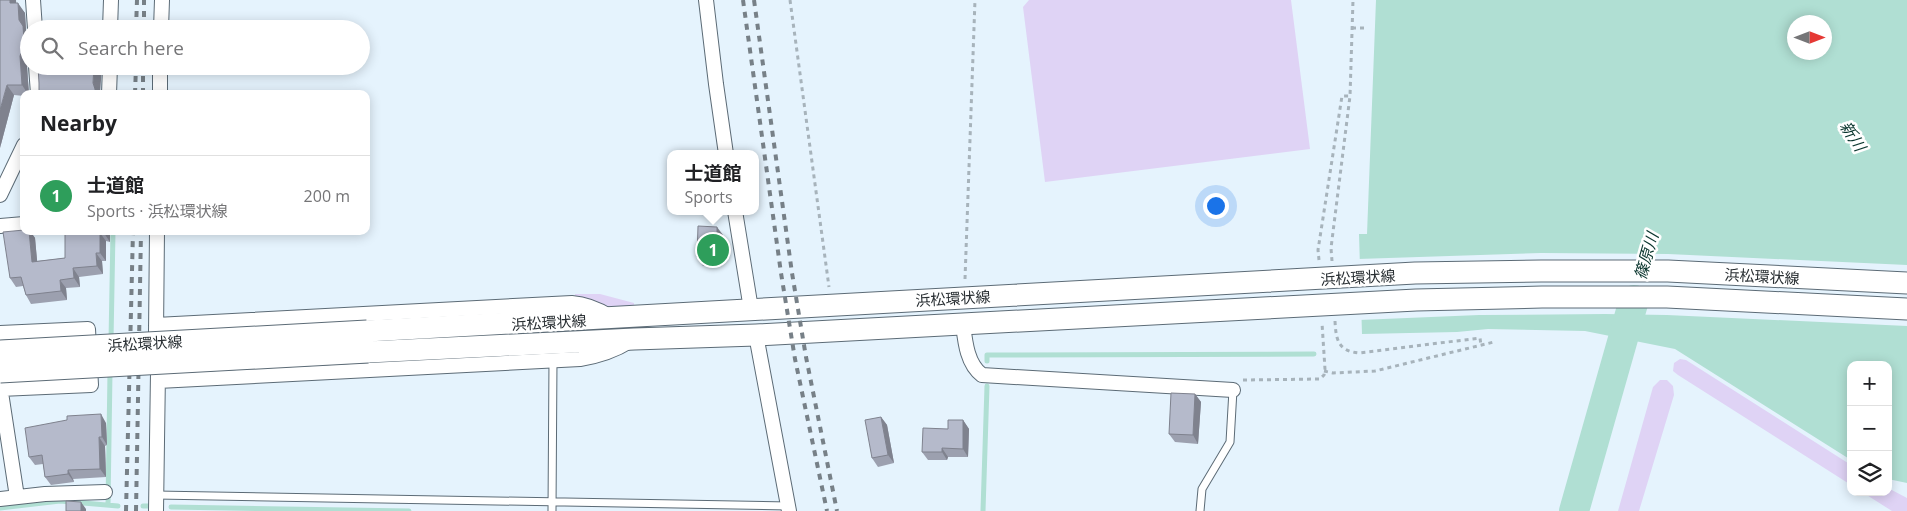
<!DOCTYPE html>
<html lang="en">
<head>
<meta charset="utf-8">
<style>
	:root { --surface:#fff; --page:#f6f6f6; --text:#202124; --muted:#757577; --line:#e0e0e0; --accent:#0f766e }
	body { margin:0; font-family:"Open Sans","Noto Sans JP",sans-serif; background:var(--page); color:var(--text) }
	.controls { position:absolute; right:15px; bottom:15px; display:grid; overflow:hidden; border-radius:10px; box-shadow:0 2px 12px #0003 }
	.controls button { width:45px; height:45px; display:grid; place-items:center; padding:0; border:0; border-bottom:1px solid var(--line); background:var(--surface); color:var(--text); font:25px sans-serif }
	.compass { position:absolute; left:1787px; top:15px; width:45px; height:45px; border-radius:50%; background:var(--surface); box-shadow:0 2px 12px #0003; rotate:90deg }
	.you { position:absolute; left:1215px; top:205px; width:18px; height:18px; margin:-12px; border:4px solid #fff; border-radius:50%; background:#1a73e8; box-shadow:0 0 0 8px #1a73e833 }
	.badge { display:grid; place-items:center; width:32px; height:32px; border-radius:50%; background:var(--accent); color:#fff; font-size:16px; font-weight:700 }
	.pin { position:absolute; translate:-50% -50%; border:2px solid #fff; box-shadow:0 1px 5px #0006 }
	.popup { position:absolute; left:667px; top:150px; width:92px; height:65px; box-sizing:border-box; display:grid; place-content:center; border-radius:10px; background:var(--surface); filter:drop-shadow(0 1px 4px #0005); font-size:16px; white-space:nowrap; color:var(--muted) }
	.popup b { font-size:19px; color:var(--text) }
	.popup::after { content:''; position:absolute; left:50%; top:100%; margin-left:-10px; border:10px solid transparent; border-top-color:var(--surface) }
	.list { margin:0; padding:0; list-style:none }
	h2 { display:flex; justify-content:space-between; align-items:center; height:65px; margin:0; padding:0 20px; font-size:21px }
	h2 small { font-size:16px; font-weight:400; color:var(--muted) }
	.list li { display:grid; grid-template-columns:32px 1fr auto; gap:15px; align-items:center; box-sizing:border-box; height:80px; padding:0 20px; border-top:1px solid var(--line) }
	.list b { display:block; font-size:19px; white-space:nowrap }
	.list p { margin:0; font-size:16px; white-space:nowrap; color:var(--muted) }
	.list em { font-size:16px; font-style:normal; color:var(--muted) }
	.icon { flex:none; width:28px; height:28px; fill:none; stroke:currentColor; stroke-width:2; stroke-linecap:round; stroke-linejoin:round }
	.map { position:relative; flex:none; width:1907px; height:511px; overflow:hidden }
	.search { position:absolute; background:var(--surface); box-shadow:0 2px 12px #0003; left:20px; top:20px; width:350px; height:55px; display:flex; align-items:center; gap:12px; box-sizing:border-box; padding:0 18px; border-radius:28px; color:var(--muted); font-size:19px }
	.panel { position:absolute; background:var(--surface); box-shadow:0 2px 12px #0003; left:20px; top:90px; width:350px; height:145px; border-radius:10px }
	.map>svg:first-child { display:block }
</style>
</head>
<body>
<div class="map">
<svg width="1907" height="511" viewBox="0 0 1907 511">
	<rect width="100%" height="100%" fill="#e5f3fd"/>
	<!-- green -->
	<path fill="#dfd3f5" d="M1029,0H1291L1310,149L1045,182L1023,7Z
		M575,294H600L634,303V306L607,307L585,298L575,297Z
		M1680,359L1686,360L1851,465V485L1678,375L1673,371L1674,363Z
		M1660,380H1667L1673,386L1674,395L1639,511H1618L1653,387Z
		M1888,488L1907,498V511H1892L1862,492H1888Z"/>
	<!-- water -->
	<path fill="#b0dfd3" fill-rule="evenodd" d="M1376,0H1907V483L1888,479V365H1851V460L1675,349L1585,331L1488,329L1457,332L1362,334L1359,234H1367ZM1794,22H1824V52H1794Z"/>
	<!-- pier -->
	<path fill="#e5f3fd" d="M1541,253L1668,254L1907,265V326L1667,315L1605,314L1479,315L1359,320L1358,259Z"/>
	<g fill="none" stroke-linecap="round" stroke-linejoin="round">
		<!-- stream -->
		<path stroke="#b0dfd3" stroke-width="5" d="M111,341L113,231
			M987,361V355L1314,354
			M108,505L110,372
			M143,506H148
			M171,507L409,511
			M0,508L60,501L118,506
			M983,511L987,386"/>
		<!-- river -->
		<path stroke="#b0dfd3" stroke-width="30" d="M1574,511L1634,300"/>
		<defs>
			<path id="service" d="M156,495L789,506
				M552,511L553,360
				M1200,511L1202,489L1230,442L1233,390"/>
			<path id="minor" d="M33,0L35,29
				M706,0L716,84L726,154
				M110,29L111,0
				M161,29L162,0
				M36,66L38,94
				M109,94L110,66
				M160,94V66
				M0,195L24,145
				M735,211L751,309
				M0,226L24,224
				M963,324C965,341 967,364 982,375L1233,390
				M156,325L572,303C587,304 598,309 611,317
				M0,333L88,329L91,385L0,389
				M156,333L157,231
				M756,335L789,511
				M158,381L580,359C599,356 614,351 630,341
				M0,386L17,497
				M0,499L45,494L105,492
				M156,511L158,372"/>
			<path id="primary" d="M367,331L1415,273L1541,271H1668L1907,283
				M368,352L634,339L756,335L1416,300L1542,297H1667L1907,309"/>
		</defs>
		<!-- service casing -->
		<use href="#service" stroke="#5c6b76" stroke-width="9"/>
		<!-- minor casing -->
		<use href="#minor" stroke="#5c6b76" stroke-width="16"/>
		<!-- primary casing -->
		<use href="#primary" stroke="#5c6b76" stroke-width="23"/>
		<!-- path -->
		<path stroke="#a7b3bb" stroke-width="3" stroke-dasharray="4 4" stroke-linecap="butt" d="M790,0L829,287
			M1352,28H1366
			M1319,260L1318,250L1342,96H1350L1353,0
			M1332,261L1331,248L1350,96
			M965,279L975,0
			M1335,321C1336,340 1338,351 1359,353L1480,338L1481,345
			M1324,371L1333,373L1375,371L1494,342
			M1243,380L1320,379L1324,375L1325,369L1322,323"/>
		<!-- service -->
		<use href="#service" stroke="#fff" stroke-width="7"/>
		<!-- minor -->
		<use href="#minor" stroke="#fff" stroke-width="14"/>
		<!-- primary -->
		<use href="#primary" stroke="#fff" stroke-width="21"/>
		<!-- rail -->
		<path stroke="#778087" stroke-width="4" stroke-dasharray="6 6" stroke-linecap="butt" d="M743,0L781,273L795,359L827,511
			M754,0L792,273L806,357L837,511
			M136,29L137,0
			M144,29V0
			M135,94L136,66
			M143,94V66
			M126,511L133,231
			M136,511L141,231"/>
		<defs>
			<path id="primary-bridge" d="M0,351L367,331
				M0,372L368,352"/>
		</defs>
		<!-- primary-bridge casing -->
		<use href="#primary-bridge" stroke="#5c6b76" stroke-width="23" stroke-linecap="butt"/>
		<!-- primary-bridge -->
		<use href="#primary-bridge" stroke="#fff" stroke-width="21"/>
	</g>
	<!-- wall -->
	<path fill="#9ca0af" d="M16,3L25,13L26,30L29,34V63L27,67L29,94H24V96L14,95L0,148Z
		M24,231H30L35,238L37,261L65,258V231H110V242L106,241V261H102L103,274L79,277L80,287L66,288L67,300L31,304L26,295L23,286L16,287L10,278Z
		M723,235L722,266H703L697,257Z
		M1195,394L1201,402L1198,444L1175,442L1169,434Z
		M881,417L887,425L894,463L878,467L872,458Z
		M963,420L969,429L968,457H948L947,460H928L922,452Z
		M106,423L107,445L105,446L106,477L73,479L74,482L51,485L45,477L43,464L35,465L29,457Z"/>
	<!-- shaded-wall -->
	<path fill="#7f828e" d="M10,0H16L17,14L10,3Z
		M18,3L25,13L26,30L29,34V47L24,40L19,20Z
		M23,49L29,56V63L27,67L29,94H28L22,85L20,56Z
		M94,66H102L100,94H95L93,83Z
		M7,85L14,95L0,148V110Z
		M717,227L723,235L722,266L717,258Z
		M29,231H30L35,238L38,270L32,262Z
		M104,231H110V242L104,233Z
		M100,233L106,241V261L100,253Z
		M96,253L102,261L103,274L97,266Z
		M73,268L79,277L80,287L74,278Z
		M60,280L66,288L67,300L61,291Z
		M1195,394L1201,402L1198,444L1193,435Z
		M101,414L106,423L107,445L102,437Z
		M881,417L887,425L894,463L888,455Z
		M963,420L969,429L968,457L963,449Z
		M99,437L105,446L106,477L100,469Z
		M942,448L948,457L947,460L942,452Z
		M68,470L73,479L74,482L68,474Z
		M81,502L86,509V511H81Z"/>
	<!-- building -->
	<path fill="#b5bacb" stroke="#7f828e" d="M0,0H10V3H18L19,20L23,26L24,40H29V48L23,49L20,56L22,85H7L0,110Z
		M38,66H94L93,83L95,89V94H39V83Z
		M698,226L717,227V258L697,257Z
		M24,230V231H29L32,262L65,258V231H104V233H100V253H96L97,266L73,268L74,278L60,280L61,291L26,295L21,277L10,278L3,232Z
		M1171,393L1195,394L1193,435L1169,434Z
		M101,414L102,437H99L100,469L68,470V474L45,477L42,455L29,457L25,428L67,420V416Z
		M881,417L888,455L872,458L865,420Z
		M948,420H963V449L942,448V452H922L923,428L948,429Z
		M66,501L81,502V511H66Z"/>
	<g text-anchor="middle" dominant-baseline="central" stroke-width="5" stroke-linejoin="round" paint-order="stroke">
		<!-- street labels -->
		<g font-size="15" fill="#282e32" stroke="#fff">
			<text transform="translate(1762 276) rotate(3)">浜松環状線</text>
			<text transform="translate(1358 277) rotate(-3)">浜松環状線</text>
			<text transform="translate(953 298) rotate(-3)">浜松環状線</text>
			<text transform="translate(549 322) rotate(-3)">浜松環状線</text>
			<text transform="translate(145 343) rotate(-3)">浜松環状線</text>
		</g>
		<!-- water labels -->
		<g font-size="16" font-style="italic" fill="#09352d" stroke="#fff">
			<text transform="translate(1853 136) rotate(57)">新川</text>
			<text transform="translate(1646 256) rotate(-74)">篠原川</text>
		</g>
	</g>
</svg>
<div class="controls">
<button>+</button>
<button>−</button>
<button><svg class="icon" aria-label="layers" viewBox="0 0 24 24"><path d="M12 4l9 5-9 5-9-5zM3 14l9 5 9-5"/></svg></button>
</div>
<svg class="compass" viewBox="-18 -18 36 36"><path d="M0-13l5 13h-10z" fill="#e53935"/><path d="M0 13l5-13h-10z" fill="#757577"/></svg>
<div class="you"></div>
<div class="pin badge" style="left:713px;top:250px;background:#2e9e5b">1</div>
<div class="popup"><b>士道館</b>Sports</div>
<div class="search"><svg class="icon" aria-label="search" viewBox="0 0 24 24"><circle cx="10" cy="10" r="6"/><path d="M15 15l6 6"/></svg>Search here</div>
<section class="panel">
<h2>Nearby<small></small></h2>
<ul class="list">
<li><span class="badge" style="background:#2e9e5b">1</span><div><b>士道館</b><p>Sports · 浜松環状線</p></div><em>200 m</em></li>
</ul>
</section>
</div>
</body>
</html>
